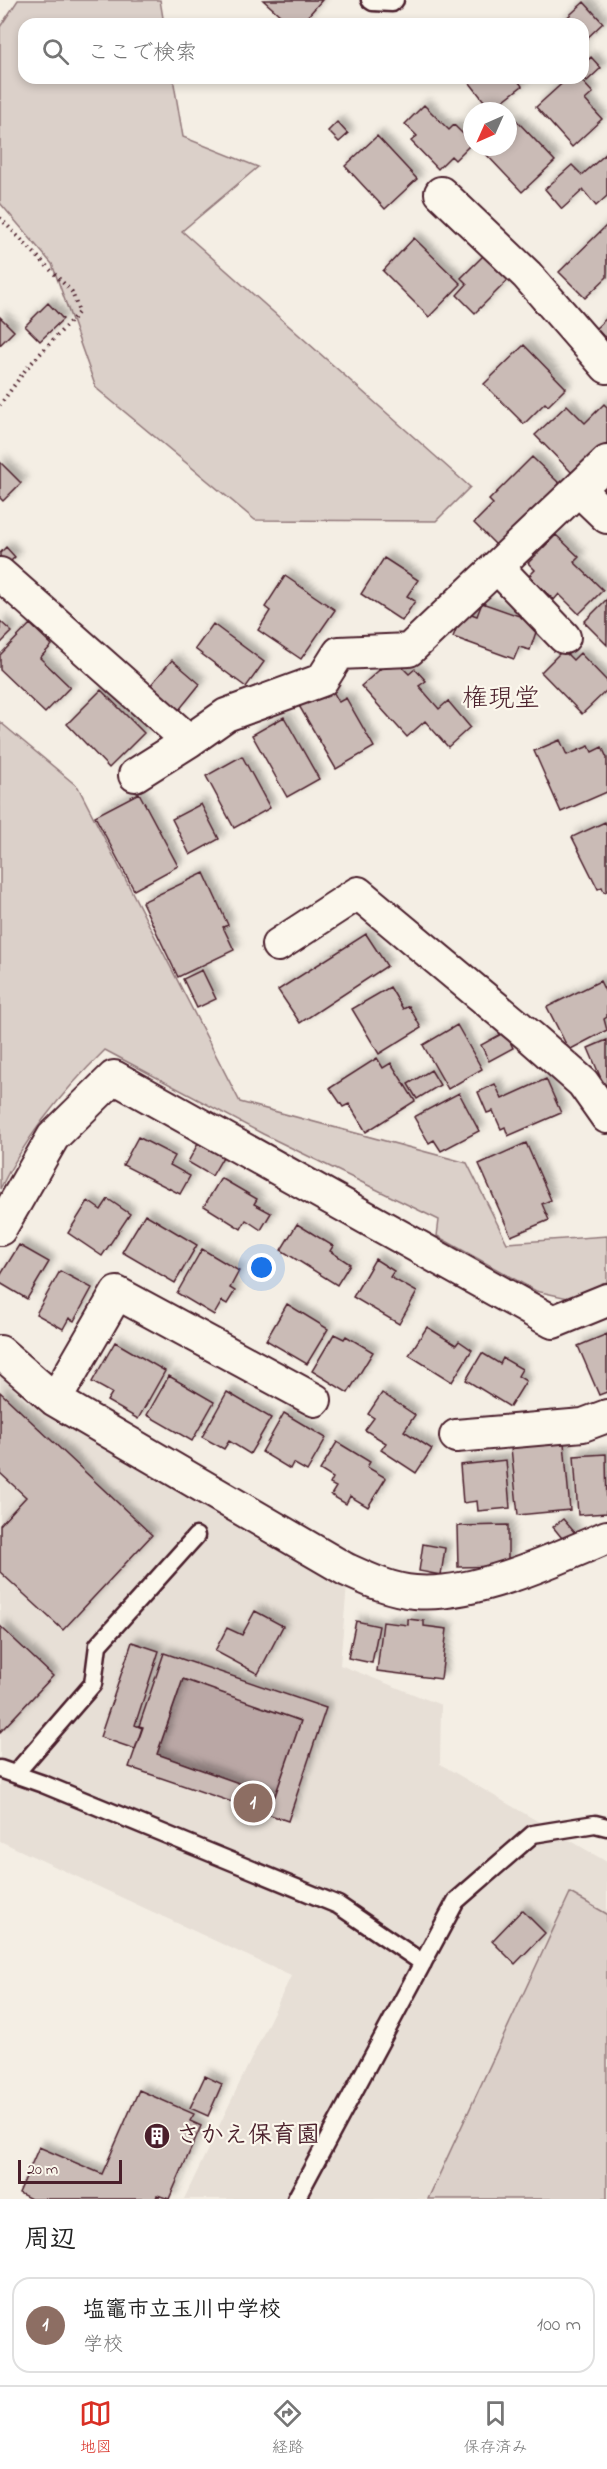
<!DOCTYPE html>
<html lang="ja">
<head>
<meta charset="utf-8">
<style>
	:root { --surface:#fff; --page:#f6f6f6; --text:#222; --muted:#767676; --line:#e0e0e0; --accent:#d93025 }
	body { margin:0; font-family:"Indie Flower","Klee One",sans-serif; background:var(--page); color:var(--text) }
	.compass { position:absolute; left:463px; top:102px; width:54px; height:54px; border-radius:50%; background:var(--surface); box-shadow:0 3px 9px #0003; rotate:225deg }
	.scale { position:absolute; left:18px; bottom:15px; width:104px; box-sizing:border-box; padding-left:6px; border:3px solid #4a1f2b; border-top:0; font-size:16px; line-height:21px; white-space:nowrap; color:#4a1f2b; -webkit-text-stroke:4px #fbf7ec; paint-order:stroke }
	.you { position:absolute; left:262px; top:1268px; width:21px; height:21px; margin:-15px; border:4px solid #fff; border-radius:50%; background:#1a73e8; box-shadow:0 0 0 9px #1a73e833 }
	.badge { display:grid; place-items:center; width:39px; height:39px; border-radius:50%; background:var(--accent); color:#fff; font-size:20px; font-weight:700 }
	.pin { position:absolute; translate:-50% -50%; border:3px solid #fff; box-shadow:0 2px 6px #0006 }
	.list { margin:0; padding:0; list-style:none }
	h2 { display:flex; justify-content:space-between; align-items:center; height:78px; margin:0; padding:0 24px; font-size:26px }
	h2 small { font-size:20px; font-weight:400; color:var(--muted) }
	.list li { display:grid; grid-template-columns:39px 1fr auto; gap:18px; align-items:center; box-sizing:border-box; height:96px; margin:0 12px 12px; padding:0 12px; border:2px solid var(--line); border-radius:18px }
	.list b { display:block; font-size:22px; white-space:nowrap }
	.list p { margin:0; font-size:20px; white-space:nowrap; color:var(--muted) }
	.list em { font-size:20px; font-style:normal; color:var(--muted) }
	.icon { flex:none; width:33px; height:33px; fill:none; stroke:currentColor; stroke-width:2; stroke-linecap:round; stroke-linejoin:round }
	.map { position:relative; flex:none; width:607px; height:2199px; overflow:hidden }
	.search { position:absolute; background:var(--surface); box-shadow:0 3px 9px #0003; left:18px; right:18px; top:18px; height:66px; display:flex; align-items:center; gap:15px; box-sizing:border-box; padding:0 21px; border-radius:18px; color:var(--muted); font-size:22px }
	.sheet { height:186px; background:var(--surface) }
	nav { display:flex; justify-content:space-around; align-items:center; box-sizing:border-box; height:84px; border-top:2px solid var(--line); background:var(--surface); font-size:16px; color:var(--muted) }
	nav a { display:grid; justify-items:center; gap:3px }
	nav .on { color:var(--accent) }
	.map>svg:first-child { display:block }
</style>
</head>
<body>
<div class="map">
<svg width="607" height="2199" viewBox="0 0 607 2199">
	<defs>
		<filter id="shadow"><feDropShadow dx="5.5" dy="-5.5" stdDeviation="3" flood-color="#0004"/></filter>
	</defs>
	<rect width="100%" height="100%" fill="#f4eee4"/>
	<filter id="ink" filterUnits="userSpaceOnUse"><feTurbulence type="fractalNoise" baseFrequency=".0167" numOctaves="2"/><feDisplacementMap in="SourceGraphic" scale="12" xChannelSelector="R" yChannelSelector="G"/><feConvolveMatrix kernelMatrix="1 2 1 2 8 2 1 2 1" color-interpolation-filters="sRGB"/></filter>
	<g filter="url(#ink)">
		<!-- built -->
		<path fill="#e7dfd6" d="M0,1375L25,1400L347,1585L340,1665L441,1705L440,1764L607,1862V2199H184L291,1976L0,1841Z"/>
		<!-- green -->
		<path fill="#dbd0c9" stroke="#92787a" stroke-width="1.5" d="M18,0H160L164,24H24V78H173L183,137L258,167L182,231L470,487L436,521L255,520L96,388L52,264L0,203V27Z
			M0,722L78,787L240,1102L467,1163L507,1243L607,1236V1282L568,1298L536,1291L437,1236L439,1220L263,1134L105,1050C64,1090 25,1138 0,1189Z
			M570,1893L607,1914V2199H428Z"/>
		<!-- water -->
		<path fill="#baa7a5" stroke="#8d7174" stroke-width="1.5" d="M183,1679L301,1721L275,1796L157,1754Z"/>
		<!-- building -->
		<path fill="#cabbb6" stroke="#4a1f2b" stroke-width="1.5" fill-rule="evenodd" filter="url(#shadow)" d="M263,0H322L301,24H290Z
			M584,2L603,23L583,42V24H560Z
			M591,57L601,68L587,81L583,77V65Z
			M466,78H516L522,86L491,110Z
			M568,78H579L593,93L585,100L602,119L572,147L536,107Z
			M424,105L449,130L454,125L472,143L455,160L451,156L438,169L411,141L417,136L405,124Z
			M516,120L555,161L522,192L483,151L487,147H508V128Z
			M337,122L348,134L339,142L328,131Z
			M377,136L417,179L385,209L345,166Z
			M607,153V196L596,206L583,190L562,209L545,189L572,165L582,175Z
			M607,225V277L585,298L559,272Z
			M414,238L461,284L429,317L383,271Z
			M484,255L509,279L475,313L457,295L467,284L461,278Z
			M48,303L63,319L40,341L25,326Z
			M0,317L14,331L0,345Z
			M607,318V340L596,328Z
			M524,345L566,388L548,406L545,403L524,424L484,384Z
			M604,404L607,407V443L574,475L535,435L567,405L585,423Z
			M532,457L560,484L498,547L474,523L493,504L489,500Z
			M0,462L21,483L3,501L0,498Z
			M556,535L579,557L574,562L603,590L579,614L559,594L554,600L529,576L535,570L528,563Z
			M6,547L15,557L7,565L0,558V553Z
			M384,558L418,580L407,596L415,601L402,621L361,594Z
			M285,576L335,610L301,659L258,630L270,611L265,607Z
			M607,599V645L584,622Z
			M482,603L539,623L530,650L519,647L514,659L453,637L463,611L477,616Z
			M0,621L12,632L0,644Z
			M30,624L52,645L40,658L70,687L45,713L0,670V655Z
			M213,624L264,662L246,687L195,649Z
			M563,650L573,660L580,653L607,681V690L582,714L541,672Z
			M393,658L409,674L415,669L426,681L419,686L439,709L448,701L470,727L448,747L425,721L407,737L361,686Z
			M172,660L200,684L179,710L150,686Z
			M330,686L339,702L346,698L374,747L336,769L298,704Z
			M101,690L144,733L109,768L67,724Z
			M284,717L319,779L287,797L252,735Z
			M560,740L567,755L589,746L592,752L602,747L607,758V792L561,812L534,751Z
			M242,756L270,808L234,828L206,776Z
			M139,793L178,866L134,890L95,816Z
			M201,804L219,839L190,855L172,819Z
			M605,822L607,826V891L604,892L602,887L598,889L572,837Z
			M204,873L228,925L223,927L234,950L178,977L142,902Z
			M366,934L387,966L300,1023L278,990Z
			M202,970L216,999L197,1008L183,979Z
			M600,981L607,995V1017L604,1019L607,1030L569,1050L547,1007Z
			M390,987L403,1009L409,1006L421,1028L379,1054L352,1009Z
			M457,1025L482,1069L448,1089L423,1045Z
			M505,1032L513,1048L489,1061L481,1045Z
			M607,1040V1087L605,1088L588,1048Z
			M377,1058L383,1068L391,1063L415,1101L366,1132L349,1104L343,1107L330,1088Z
			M431,1070L440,1085L417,1099L408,1084Z
			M546,1079L561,1113L508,1136L505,1127L501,1129L493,1111L487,1113L478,1092L495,1084L502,1099Z
			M459,1093L479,1131L441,1151L434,1140L429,1143L414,1117Z
			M138,1137L175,1156L170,1165L190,1176L180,1194L123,1165Z
			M199,1142L224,1155L212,1176L188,1162Z
			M526,1143L551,1200L542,1204L549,1220L511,1236L479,1164Z
			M221,1178L257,1199L254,1204L271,1213L261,1230L246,1220L241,1229L204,1206Z
			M108,1199L130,1214L102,1256L68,1233L88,1201L101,1210Z
			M145,1214L197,1245L175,1283L122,1252Z
			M297,1224L333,1246L330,1251L350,1264L337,1285L281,1250Z
			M19,1245L49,1262L27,1299L0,1283V1276Z
			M202,1249L239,1271L230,1288L235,1291L227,1304L222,1301L214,1315L177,1293Z
			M375,1259L394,1271L390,1277L417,1292L399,1324L353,1297Z
			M60,1271L92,1288L74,1321L69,1318L63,1329L36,1314Z
			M287,1304L328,1329L307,1364L266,1340Z
			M427,1327L456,1345L459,1341L472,1350L452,1382L409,1355Z
			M334,1334L344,1339L346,1336L373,1352L348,1393L312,1371Z
			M607,1334V1392L599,1395L578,1346Z
			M115,1342L165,1371L138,1419L107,1401L112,1393L92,1382Z
			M482,1353L500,1364L503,1358L522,1369L518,1376L526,1381L510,1407L466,1380Z
			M169,1376L214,1402L192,1441L147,1415Z
			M0,1392L152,1535L63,1630L0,1572V1525L26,1497L0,1473Z
			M227,1392L271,1418L250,1454L229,1441L224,1449L202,1437Z
			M382,1393L415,1415L404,1431L432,1449L416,1473L381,1450L386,1443L365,1430L374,1418L368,1414Z
			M284,1413L326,1438L307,1471L293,1463L290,1469L262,1452Z
			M337,1442L370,1462L367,1467L386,1478L368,1507L350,1496L346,1504L331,1495L336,1487L330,1484L333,1478L320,1470Z
			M564,1443L570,1510L518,1515L511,1448Z
			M606,1454L607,1513L578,1515L574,1456Z
			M506,1460L510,1508L478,1511L477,1501L463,1503L460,1465Z
			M563,1519L576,1534L566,1543L553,1527Z
			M508,1525V1566L458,1567L457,1526Z
			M423,1544L445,1548L441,1575L419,1571Z
			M255,1611L283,1626L258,1674L215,1651L227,1628L242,1635Z
			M408,1619L424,1621V1626L447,1629L441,1679L377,1671L383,1622L408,1625Z
			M356,1621L379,1626L372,1663L348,1658Z
			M0,1626L53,1676L0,1732Z
			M132,1642L159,1651L135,1725L142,1728L135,1749L100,1737Z
			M164,1653L326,1708L288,1821L129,1767L143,1727L139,1726ZM183,1679L301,1721L275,1796L157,1754Z
			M522,1910L545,1933L515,1964L492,1941Z
			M205,2076L222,2084L208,2116L190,2108Z
			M139,2090L194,2114L190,2121L201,2126L169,2199L157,2195L156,2199H31L19,2193L39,2147L102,2174Z"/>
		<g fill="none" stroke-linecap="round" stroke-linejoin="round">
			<defs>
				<path id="lane" d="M370,0L373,2L392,3L395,0
					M0,1769L43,1784L338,1905L423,1963
					M15,1774L93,1684L98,1645L196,1536
					M296,2199L456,1901L533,1834L595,1824L607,1827"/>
				<path id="street" d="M441,193L527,275L607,367
					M579,490L607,517
					M497,567L564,637
					M0,574L189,741L226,715L322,680L339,653L409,650L607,462
					M135,775L189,741
					M278,945L358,893L532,1038L583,1083L607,1117
					M0,1229L53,1137L114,1077L553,1322L607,1300
					M0,1352L55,1400L345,1569C367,1579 390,1590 415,1592C473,1597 554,1560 607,1537
					M55,1400L117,1293L315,1400
					M456,1436L583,1425L607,1416"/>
			</defs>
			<!-- lane casing -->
			<use href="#lane" stroke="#4a1f2b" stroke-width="21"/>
			<!-- street casing -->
			<use href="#street" stroke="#4a1f2b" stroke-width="36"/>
			<!-- path -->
			<path stroke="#4a1f2b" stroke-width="4" stroke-dasharray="1.5 4.5" stroke-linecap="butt" d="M0,218L72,292L79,312L26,369L0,405"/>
			<!-- lane -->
			<use href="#lane" stroke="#fbf7ec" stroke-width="16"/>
			<!-- street -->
			<use href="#street" stroke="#fbf7ec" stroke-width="32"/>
		</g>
	</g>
	<!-- icons -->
	<defs>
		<symbol id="building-disc" viewBox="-11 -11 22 22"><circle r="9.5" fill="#4a1f2b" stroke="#fbf7ec"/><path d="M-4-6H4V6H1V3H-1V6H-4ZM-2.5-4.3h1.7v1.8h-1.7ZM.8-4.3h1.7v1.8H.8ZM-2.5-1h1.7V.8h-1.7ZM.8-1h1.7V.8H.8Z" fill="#fff"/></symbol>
	</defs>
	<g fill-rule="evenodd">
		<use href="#building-disc" x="142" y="2121" width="30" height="30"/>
	</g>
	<g text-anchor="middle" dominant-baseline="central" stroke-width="4.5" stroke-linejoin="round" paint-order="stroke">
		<!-- poi labels -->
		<g font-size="24" font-weight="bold" fill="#4a1f2b" stroke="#fbf7ec" text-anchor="start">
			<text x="176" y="2136">さかえ保育園</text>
		</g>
		<!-- neighbourhood labels -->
		<g font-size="26" fill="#4a1f2b" stroke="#fbf7ec">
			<text x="501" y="700">権現堂</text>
		</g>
	</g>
</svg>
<svg class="compass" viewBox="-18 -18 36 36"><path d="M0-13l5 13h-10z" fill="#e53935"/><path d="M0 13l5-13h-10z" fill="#767676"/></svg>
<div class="scale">20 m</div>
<div class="you"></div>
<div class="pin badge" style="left:253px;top:1803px;background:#8d6e63">1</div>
<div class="search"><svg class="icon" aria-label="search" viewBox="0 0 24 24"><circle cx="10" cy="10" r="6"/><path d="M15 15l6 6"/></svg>ここで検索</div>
</div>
<section class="sheet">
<h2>周辺<small></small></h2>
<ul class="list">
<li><span class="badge" style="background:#8d6e63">1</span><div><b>塩竈市立玉川中学校</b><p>学校</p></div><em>100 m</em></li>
</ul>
</section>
<nav>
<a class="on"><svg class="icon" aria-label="map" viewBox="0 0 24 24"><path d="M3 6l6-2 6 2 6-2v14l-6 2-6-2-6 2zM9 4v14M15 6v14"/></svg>地図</a>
<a><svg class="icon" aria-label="directions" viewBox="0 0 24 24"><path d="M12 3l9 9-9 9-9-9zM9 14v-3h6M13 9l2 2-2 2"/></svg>経路</a>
<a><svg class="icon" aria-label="saved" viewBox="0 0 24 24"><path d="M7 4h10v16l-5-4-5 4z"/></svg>保存済み</a>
</nav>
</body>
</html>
